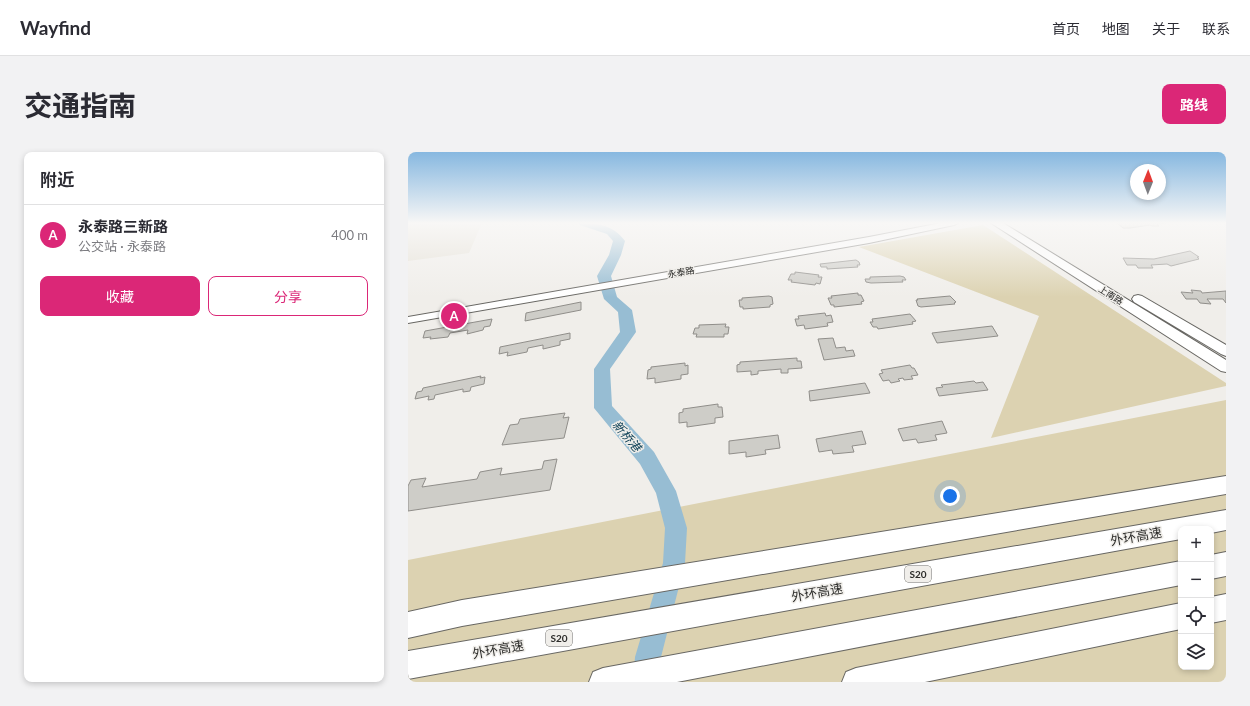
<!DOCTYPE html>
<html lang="zh">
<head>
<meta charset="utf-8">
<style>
	:root { --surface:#fff; --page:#f2f2f3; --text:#2b2b33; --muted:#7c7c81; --line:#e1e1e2; --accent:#db2777 }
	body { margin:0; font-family:Lato,"Noto Sans SC",sans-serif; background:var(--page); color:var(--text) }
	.controls { position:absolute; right:12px; bottom:12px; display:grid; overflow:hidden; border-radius:8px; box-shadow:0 2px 6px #0003 }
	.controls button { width:36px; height:36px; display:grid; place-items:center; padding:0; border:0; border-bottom:1px solid var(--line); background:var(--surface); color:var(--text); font:20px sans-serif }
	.compass { position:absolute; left:722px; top:12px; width:36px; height:36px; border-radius:50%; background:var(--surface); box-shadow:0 2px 6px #0003; rotate:1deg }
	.you { position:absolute; left:542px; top:344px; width:14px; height:14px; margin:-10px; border:3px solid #fff; border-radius:50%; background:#1a73e8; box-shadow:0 0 0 6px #1a73e833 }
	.badge { display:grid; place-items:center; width:26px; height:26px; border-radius:50%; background:var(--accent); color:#fff; font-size:13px; font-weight:700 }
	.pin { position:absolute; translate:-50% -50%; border:2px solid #fff; box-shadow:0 1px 4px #0006 }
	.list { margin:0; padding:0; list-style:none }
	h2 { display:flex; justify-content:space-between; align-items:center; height:52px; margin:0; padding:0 16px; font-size:17px }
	h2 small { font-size:13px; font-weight:400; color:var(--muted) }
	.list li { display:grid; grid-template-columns:26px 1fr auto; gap:12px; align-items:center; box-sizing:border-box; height:60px; padding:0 16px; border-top:1px solid var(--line) }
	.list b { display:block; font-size:15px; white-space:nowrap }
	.list p { margin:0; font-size:13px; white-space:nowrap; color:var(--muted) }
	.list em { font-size:13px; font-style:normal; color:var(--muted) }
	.actions { display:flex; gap:8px; padding:12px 16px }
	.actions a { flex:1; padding:9px 0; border:1px solid var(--accent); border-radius:8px; text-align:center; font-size:14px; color:var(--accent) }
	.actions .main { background:var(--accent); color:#fff }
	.icon { flex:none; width:22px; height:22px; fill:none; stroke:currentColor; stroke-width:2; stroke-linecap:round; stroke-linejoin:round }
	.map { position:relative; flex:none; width:818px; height:530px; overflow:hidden; border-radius:8px }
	header { display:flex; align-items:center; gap:24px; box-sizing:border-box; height:56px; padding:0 20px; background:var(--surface); border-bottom:1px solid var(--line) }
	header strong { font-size:19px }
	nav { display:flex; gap:22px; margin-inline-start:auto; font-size:14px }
	.intro { display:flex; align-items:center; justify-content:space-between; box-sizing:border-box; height:96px; padding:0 24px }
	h1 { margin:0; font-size:28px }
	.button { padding:10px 18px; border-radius:8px; background:var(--accent); color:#fff; font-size:14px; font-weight:700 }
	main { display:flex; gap:24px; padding:0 24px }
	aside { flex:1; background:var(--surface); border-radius:8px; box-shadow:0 2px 6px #0003 }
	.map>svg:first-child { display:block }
</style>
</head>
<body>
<header>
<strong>Wayfind</strong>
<nav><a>首页</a><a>地图</a><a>关于</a><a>联系</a></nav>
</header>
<div class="intro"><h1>交通指南</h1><a class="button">路线</a></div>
<main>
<aside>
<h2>附近<small></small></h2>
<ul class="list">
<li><span class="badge">A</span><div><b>永泰路三新路</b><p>公交站 · 永泰路</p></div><em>400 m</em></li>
</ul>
<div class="actions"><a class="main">收藏</a><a>分享</a></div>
</aside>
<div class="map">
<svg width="818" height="530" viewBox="0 0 818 530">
	<rect width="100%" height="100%" fill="#f0eeea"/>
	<!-- built -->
	<path fill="#e5e1d6" d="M0,71H74L61,101L0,109Z"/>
	<!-- green -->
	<path fill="#dcd2b1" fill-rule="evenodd" d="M575,73L818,231V234L583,286L631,164L451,95Z
		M818,248V530H0V408ZM773,377H803V515H773Z"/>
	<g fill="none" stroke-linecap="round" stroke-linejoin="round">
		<!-- river -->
		<path fill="#97bdd3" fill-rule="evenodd" d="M170,71C189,71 206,73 217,89L213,103L203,124L209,145L224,158L228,180L202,217L204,254L246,300L268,339L279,376L277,411L253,505L251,530H225L227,505L255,411L257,376L248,341L232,312L186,256V217L212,180L210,160L196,147L189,124L201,103L205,89L199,82L172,73Z"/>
	</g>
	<!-- building -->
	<path fill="#cecdc8" stroke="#908e8a" d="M709,71H758L749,72L751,74H744L742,73L722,76H715Z
		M782,99L791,105H789L791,107L763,114L759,112L743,113L745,116H730L728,113H719L715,106L746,107Z
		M448,108L451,110L452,113H449L450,115L419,117V115H413L412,112Z
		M387,120L411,123L410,125H414L412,132L408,131L407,133L383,130L384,128H380L383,122H387Z
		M492,124L496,125L498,128H494L495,130L463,131L458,130L457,127H462V125Z
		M783,138L793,139L794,141L818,139V151L815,147H799L803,152L792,151L789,147H778L773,140L785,141Z
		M450,141V143H453L456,149L453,150L454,152L426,155V153H423L420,146H424L423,144Z
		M361,144L364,145L365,152L362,153V155L335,157V155H332L331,148H334V146Z
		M542,144L548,150L546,151L547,152L513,155L510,154L508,148H510L509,147Z
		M173,150V158L117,169L118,161Z
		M417,161L418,164L423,163L425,170L419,171L420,174L397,177L396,173L389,174L387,167H391L390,164Z
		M502,162L508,169L504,170L505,172L470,177L469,175H465L462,170H465L464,167Z
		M84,167L82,174L76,175L75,178L59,182L60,178L42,181L40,185L22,187L23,185L15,186L17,179Z
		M318,172L317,175H321L320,182H316V185H288L289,182H285L287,176H291V173Z
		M584,174L590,184L529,191L524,181Z
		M162,181V187L152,189V193L135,197V193L120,196L119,200L99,204L100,200L91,202L92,195Z
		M425,186L428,196L437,195L438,199L445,198L447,204L416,208L410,187Z
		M389,206V209H393L394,216L380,217V221H373V217L350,219V222L343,223V219L329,220V213L332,212V210Z
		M277,211V214L280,213V222L273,223V227L247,231V226L239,227L240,218L243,217V215Z
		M502,213L504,216H506L510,223L503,224L505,227L496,228L495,226L490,227L492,229L483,231L481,228L475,229L471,222L475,221L473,218Z
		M73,224L72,226L77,225L76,232L63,235L62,239L55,240V237L27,243L26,247L20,248L21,244L7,247L9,240L14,239L15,236Z
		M566,229L568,231L575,230L580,238L531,244L528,236L535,235L533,233Z
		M457,231L462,241L402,249L401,239Z
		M310,252V255H314L315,265L307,266V271L279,275V270L271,271V261L275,260V257Z
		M157,261L155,266L161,265L156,286L94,293L102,273L110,272L112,267Z
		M534,269L539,281L527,283L529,288L510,291L508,287L495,289L490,277Z
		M454,279L458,292L444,294L446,300L425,302L424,298L411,300L408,287Z
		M370,283L372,296L357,298L358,302L338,305V300L321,302V289Z
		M149,307L142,338L0,359V334L3,328L18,326L14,335L69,327L72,320L94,316L92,323L134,317L136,309Z"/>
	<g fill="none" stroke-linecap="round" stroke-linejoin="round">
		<defs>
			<path id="minor" d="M533,71H550L546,73L461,91L0,171V165L461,85Z"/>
			<path id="major" d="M583,71H595L818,208V220L813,219Z
				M730,143L734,144L818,193V204L813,202L726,150L724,147L726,144Z"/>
			<path id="highway" d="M818,324V342L54,474L0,486V460L54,448Z
				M818,358V378L803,381V377H773V387L0,527V499Z
				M818,400V424L803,427V403Z
				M773,409V433L269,530H181L185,520L195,516Z
				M818,442V468L803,471V445Z
				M773,451V477L517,530H434L438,520L448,516Z"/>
		</defs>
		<!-- minor casing -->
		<use href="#minor" stroke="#686763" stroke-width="2"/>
		<!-- major casing -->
		<use href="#major" stroke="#686763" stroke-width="2"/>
		<!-- highway casing -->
		<use href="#highway" stroke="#686763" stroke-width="2"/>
		<!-- minor -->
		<use href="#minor" fill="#fff" fill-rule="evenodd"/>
		<!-- major -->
		<use href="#major" fill="#fff" fill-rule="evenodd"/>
		<!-- highway -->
		<use href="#highway" fill="#fff" fill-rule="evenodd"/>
	</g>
	<!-- sky -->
	<linearGradient id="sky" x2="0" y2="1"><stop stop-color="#87b8e0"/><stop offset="0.49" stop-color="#f8f7f6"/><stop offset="1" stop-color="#f8f7f6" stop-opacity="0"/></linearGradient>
	<rect width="818" height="145" fill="url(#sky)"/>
	<g text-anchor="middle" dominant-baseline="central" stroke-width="3" stroke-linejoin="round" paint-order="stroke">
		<!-- far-street labels -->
		<g font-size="9" fill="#2d2d2b" stroke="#f0eeea">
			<text transform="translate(273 120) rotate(-10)">永泰路</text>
			<text transform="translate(703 143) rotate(32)">上南路</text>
		</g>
		<!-- shield labels -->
		<g fill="#f0eeea" stroke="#686764" stroke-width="1">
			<rect x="497" y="414" width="26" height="16" rx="3"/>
			<rect x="138" y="478" width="26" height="16" rx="3"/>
		</g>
		<g font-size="10" font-weight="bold" fill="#2d2d2b">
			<text x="510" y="422">S20</text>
			<text x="151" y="486">S20</text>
		</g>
		<!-- water labels -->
		<g font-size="12" font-style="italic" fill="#073b52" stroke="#f0eeea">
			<text transform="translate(219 284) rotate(49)">新桥港</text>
		</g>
		<!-- near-street labels -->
		<g font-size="13" fill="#2d2d2b" stroke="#f0eeea">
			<text transform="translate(728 384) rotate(-10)">外环高速</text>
			<text transform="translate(409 440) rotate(-10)">外环高速</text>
			<text transform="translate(90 497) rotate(-10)">外环高速</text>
		</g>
	</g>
</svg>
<div class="controls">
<button>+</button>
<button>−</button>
<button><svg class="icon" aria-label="locate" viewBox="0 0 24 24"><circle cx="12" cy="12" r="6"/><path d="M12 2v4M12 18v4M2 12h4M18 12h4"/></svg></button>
<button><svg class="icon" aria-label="layers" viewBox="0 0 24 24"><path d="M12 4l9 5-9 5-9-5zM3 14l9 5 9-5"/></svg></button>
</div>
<svg class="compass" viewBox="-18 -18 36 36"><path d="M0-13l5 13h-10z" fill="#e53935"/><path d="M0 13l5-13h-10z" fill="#7c7c81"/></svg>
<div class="you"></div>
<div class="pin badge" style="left:46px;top:164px">A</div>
</div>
</main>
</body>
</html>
